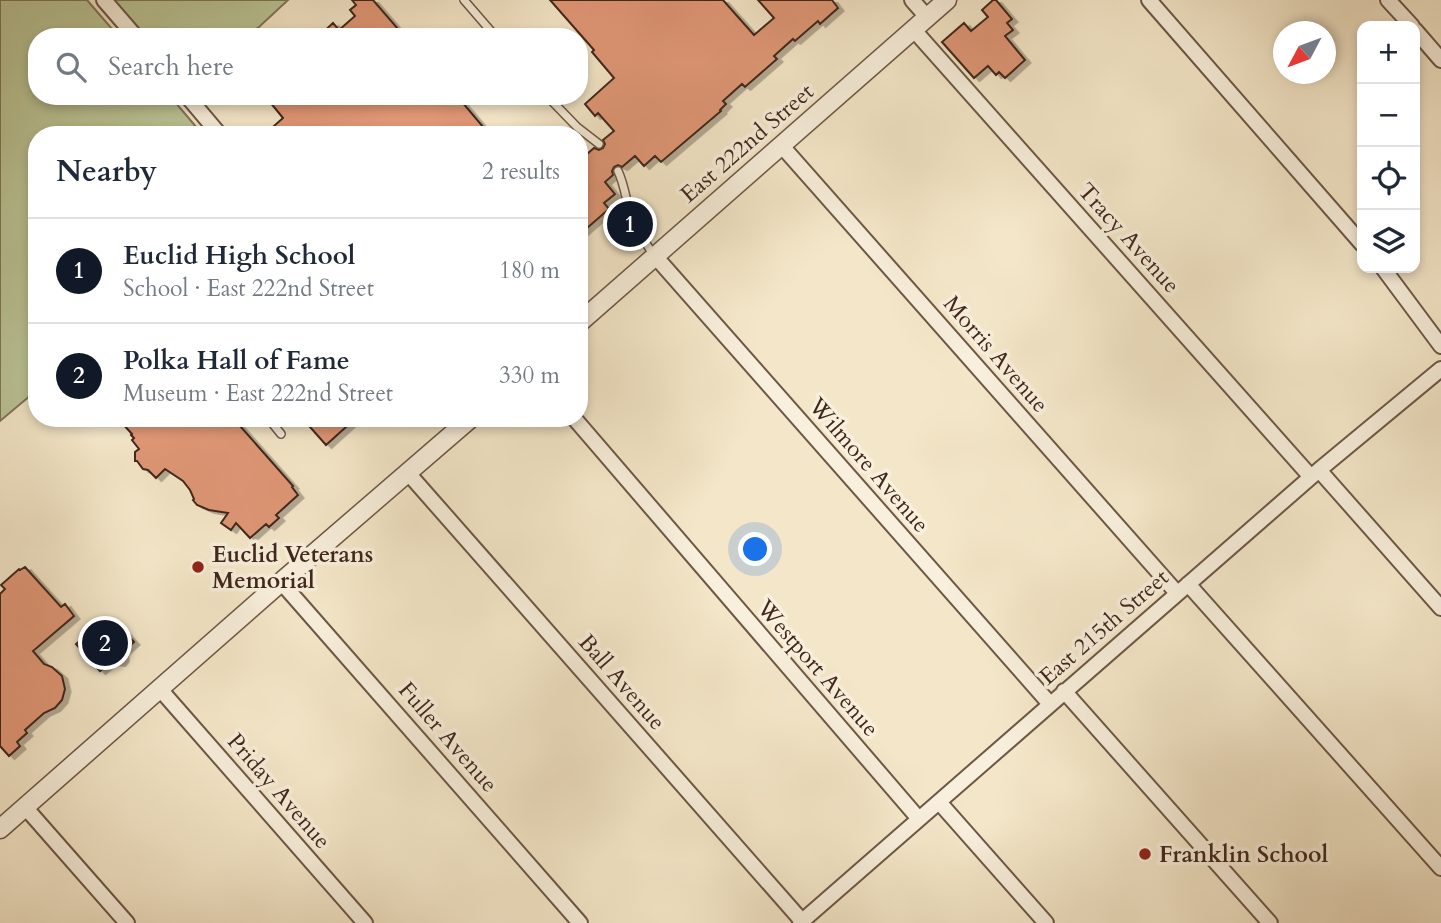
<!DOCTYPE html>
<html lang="en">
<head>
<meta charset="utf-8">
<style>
	:root { --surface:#fff; --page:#f6f6f7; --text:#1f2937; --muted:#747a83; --line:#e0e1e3; --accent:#111827 }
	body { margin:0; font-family:Cardo,serif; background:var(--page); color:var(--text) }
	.controls { position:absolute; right:21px; top:21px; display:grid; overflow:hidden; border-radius:14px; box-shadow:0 4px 10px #0003 }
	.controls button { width:63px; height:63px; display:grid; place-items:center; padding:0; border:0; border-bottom:2px solid var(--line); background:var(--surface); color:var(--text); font:35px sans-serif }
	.compass { position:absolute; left:1273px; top:21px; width:63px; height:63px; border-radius:50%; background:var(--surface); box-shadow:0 4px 10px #0003; rotate:229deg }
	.you { position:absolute; left:756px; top:550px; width:24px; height:24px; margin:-18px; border:5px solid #fff; border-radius:50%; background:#1a73e8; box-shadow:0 0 0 10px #1a73e833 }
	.badge { display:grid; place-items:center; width:46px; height:46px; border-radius:50%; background:var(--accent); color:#fff; font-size:23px; font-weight:700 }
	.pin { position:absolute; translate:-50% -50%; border:4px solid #fff; box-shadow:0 2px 7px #0006 }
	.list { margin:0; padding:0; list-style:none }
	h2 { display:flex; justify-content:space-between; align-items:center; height:91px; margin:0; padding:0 28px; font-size:30px }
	h2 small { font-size:23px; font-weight:400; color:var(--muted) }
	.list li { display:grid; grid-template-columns:46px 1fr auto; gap:21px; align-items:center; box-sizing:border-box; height:105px; padding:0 28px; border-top:2px solid var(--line) }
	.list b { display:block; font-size:26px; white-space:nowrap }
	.list p { margin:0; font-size:23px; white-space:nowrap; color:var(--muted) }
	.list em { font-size:23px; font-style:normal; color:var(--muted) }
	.icon { flex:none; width:38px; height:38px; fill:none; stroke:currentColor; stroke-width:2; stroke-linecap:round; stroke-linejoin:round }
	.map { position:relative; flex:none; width:1441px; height:923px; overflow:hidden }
	.search { position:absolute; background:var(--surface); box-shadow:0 4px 10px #0003; left:28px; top:28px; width:560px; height:77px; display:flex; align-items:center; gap:18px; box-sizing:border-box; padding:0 24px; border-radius:28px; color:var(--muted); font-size:26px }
	.panel { position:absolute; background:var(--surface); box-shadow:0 4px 10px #0003; left:28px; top:126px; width:560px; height:301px; border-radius:28px }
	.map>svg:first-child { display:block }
</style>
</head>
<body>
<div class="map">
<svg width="1441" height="923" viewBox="0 0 1441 923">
	<defs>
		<filter id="shadow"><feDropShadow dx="5.5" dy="3" stdDeviation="0" flood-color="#0004"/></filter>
	</defs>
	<rect width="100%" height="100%" fill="#f4e7c9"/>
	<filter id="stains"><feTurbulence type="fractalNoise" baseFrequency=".00286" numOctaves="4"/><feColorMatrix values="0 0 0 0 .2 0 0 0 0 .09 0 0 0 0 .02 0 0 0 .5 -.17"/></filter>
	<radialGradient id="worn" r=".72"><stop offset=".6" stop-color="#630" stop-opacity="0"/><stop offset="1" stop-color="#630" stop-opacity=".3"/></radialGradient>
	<!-- green -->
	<path fill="#bbc597" stroke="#7e7659" stroke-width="2" d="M0,0H87L119,37H37V96H170L203,135H37V390L0,421Z
		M107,0H288L259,27L241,37H139Z"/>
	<!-- building -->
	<path fill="#e09776" stroke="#40271b" stroke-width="2" filter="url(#shadow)" d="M352,0H373L405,37H318L333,23L339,30L355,16L350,10L356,5Z
		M550,0H723L754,35L774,18L758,0H832L838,8L820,24L818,21L795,41L793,39L774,56L777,59L745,87L742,84L723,101L726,104L720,110L721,111L661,162L655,156L644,166L635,156L622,167L618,165L614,167L612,171L613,175L605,182L615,194L604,203L609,209L579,235V161L594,148L599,150L603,148L605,144L603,140L614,131L598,113L595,116L585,104L614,78L592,52L594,50Z
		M993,0H996L1012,19L1007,23L1013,30L1005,36L1025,60L1005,78L999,72L996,75L988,66L974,78L942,42L964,23L971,31L988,17L982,10Z
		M265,96H457L490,135H264L283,118Z
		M128,418H233L293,486L292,487L298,495L276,515L279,518L269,527L266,524L250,538L236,523L231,530L221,523L228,513L209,510L197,505L193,500L194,499L190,490L183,481L165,469L156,478L148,470L143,469L137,461H135V452L139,449L132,440L134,438L131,435L132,434L122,423Z
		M302,418H356L326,445Z
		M25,567L61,607L65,604L74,616L33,651L44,664L52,667L62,676L65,689L62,700L55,708L44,713L25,730L27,733L17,742L20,746L9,756L0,746V594L5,589L1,585L19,569L20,570Z
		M115,621L134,642L123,652V659L120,663L111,662L100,671L76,644L93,630L98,637Z"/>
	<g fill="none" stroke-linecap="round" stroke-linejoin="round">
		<defs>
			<path id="service" d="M464,0L496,37
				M547,96L577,127L599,144
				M618,171C625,186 626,201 631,216C637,230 646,243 654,256
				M268,418L281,434"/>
			<path id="minor" d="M104,0L136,37
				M912,0L927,17
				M1149,0L1362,244
				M1388,0L1412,26
				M913,29L1311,477
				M1415,30L1441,60
				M187,96L220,135
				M781,145L1177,593
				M655,256L1050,704
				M1383,268L1441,346
				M574,418L919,819
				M1319,470L1441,608
				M408,473L802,921
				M281,582L580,923
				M1188,584L1441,868
				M159,688L365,923
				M1064,691L1270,923
				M939,802L1046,923
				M25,807L127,923
				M800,923L1319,470L1441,369"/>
			<path id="tertiary" d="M579,323L947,0
				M0,829L281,582L471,418"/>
		</defs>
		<!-- service casing -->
		<use href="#service" stroke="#6d5746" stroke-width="10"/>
		<!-- minor casing -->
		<use href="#minor" stroke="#6d5746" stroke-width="18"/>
		<!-- tertiary casing -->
		<use href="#tertiary" stroke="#6d5746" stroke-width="21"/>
		<!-- service -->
		<use href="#service" stroke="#f8efdc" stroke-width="7"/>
		<!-- minor -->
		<use href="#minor" stroke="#f8efdc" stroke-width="14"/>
		<!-- tertiary -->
		<use href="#tertiary" stroke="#f8efdc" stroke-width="18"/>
	</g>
	<!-- markers -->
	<g fill="#8f2418" stroke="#f8efdc" stroke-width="2.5">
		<circle cx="198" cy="567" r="7"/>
		<circle cx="1145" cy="854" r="7"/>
	</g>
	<g text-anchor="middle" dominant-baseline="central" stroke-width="7" stroke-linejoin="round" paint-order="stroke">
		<!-- street labels -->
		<g font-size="23" fill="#40271b" stroke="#f8efdc">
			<text transform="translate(747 143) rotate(-41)">East 222nd Street</text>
			<text transform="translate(1129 238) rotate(48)">Tracy Avenue</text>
			<text transform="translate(996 354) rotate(49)">Morris Avenue</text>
			<text transform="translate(869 465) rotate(49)">Wilmore Avenue</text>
			<text transform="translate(1104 627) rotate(-41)">East 215th Street</text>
			<text transform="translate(818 668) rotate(49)">Westport Avenue</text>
			<text transform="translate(622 682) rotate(49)">Ball Avenue</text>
			<text transform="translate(448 737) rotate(49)">Fuller Avenue</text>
			<text transform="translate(279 791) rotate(49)">Priday Avenue</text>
		</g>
		<!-- poi labels -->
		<g font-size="23" font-weight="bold" fill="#40271b" stroke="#f8efdc" text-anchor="start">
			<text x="212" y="554">Euclid Veterans<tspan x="212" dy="26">Memorial</tspan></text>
			<text x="1159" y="854">Franklin School</text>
		</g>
	</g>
	<rect width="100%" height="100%" filter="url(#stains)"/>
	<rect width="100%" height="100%" fill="url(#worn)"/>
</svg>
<div class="controls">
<button>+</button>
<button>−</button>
<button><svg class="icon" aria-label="locate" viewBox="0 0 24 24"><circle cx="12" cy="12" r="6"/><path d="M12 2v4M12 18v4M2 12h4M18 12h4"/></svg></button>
<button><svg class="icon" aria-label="layers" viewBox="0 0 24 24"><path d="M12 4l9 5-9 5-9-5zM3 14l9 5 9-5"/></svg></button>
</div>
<svg class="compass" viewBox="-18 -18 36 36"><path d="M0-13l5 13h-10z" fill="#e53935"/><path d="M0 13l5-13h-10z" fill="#747a83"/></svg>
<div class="you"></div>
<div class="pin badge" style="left:630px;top:224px">1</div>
<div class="pin badge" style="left:105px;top:643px">2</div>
<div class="search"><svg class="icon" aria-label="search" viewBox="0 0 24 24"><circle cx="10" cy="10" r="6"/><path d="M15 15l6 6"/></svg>Search here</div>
<section class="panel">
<h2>Nearby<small>2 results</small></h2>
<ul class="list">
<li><span class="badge">1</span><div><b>Euclid High School</b><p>School · East 222nd Street</p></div><em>180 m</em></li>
<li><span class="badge">2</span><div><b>Polka Hall of Fame</b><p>Museum · East 222nd Street</p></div><em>330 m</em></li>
</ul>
</section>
</div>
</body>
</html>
